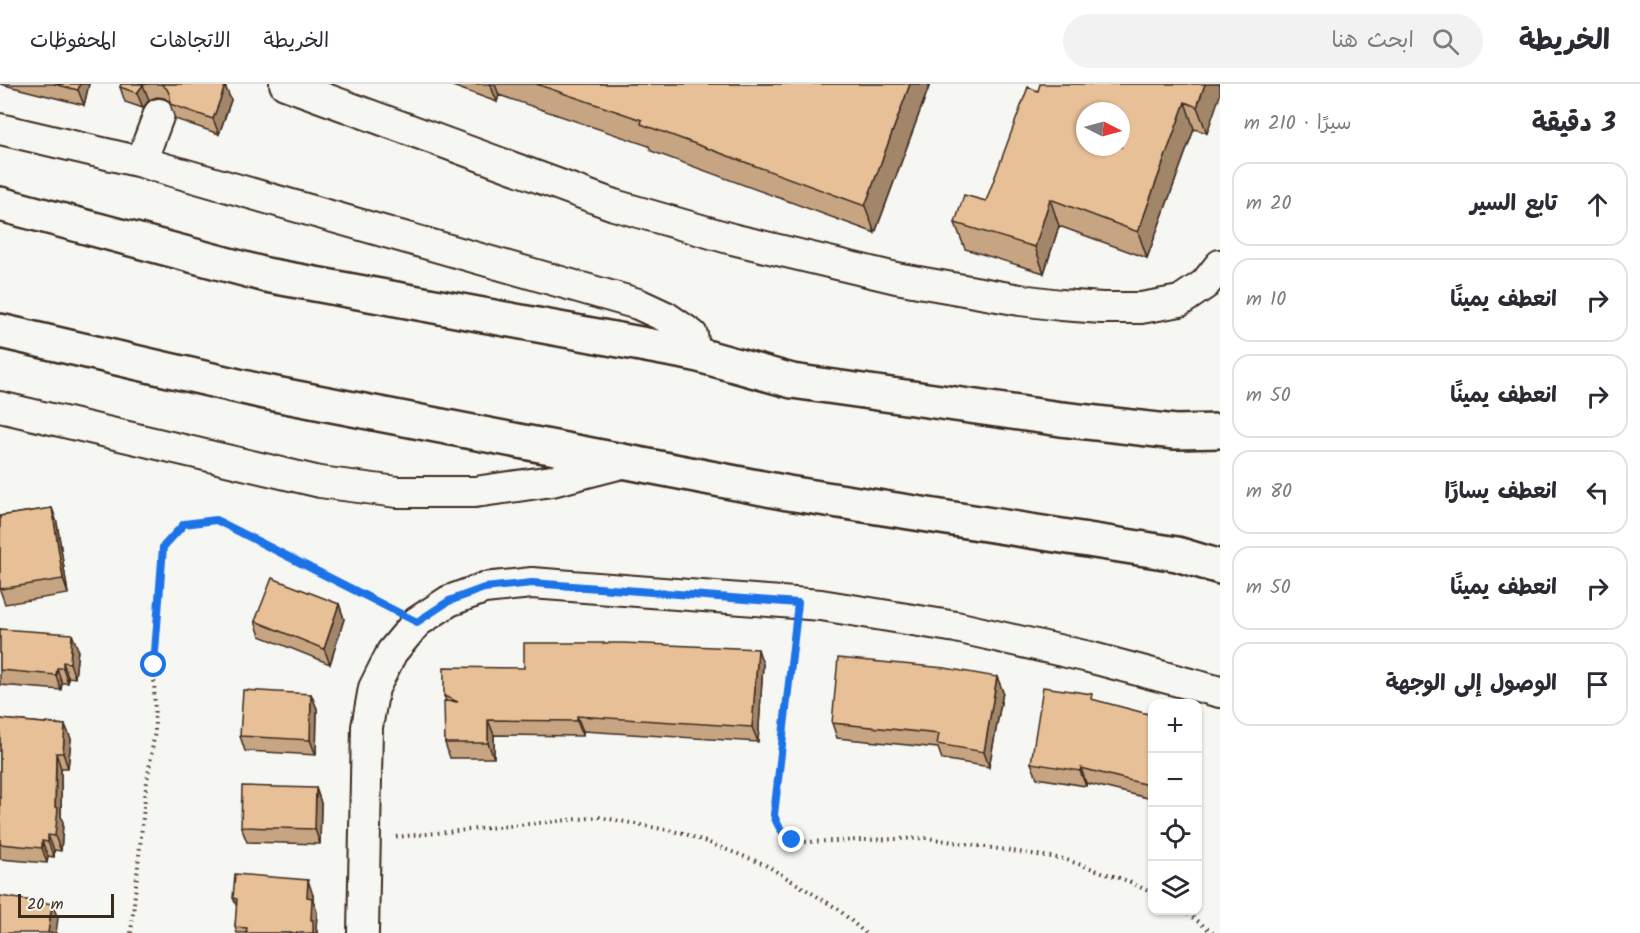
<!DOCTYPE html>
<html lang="ar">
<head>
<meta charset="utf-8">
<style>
	:root { --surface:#fff; --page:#f2f2f3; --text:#2b2b33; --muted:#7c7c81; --line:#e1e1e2 }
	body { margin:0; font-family:Kalam,"Playpen Sans Arabic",sans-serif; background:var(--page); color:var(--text); direction:rtl }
	.controls { position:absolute; right:18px; bottom:18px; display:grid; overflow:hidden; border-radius:12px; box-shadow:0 2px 4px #0004 }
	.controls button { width:54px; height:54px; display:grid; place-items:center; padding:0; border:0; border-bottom:2px solid var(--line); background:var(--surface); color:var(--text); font:30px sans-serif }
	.compass { position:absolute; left:1076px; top:18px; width:54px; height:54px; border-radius:50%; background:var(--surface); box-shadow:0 2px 4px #0004; rotate:96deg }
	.scale { position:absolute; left:18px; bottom:15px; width:96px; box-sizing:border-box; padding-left:6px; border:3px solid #3b2a1e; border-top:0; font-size:16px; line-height:21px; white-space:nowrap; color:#3b2a1e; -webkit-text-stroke:4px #f6f6f2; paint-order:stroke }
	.stop { position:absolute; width:18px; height:18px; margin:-14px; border:4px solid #1a73e8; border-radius:50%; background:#fff }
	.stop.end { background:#1a73e8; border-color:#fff; box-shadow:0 2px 6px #0008 }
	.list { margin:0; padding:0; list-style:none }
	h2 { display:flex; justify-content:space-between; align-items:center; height:78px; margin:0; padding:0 24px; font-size:26px }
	h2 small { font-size:20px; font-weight:400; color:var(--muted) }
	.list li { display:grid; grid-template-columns:39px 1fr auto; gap:18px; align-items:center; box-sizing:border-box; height:84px; margin:0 12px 12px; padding:0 12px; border:2px solid var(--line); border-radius:18px }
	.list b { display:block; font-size:22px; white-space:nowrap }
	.list em { font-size:20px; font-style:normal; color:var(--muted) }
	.icon { flex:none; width:33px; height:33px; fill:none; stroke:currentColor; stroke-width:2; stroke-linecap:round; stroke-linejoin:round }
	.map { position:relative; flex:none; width:1220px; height:849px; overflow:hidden; direction:ltr }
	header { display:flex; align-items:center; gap:36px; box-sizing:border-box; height:84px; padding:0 30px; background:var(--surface); border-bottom:2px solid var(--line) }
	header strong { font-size:28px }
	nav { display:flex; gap:33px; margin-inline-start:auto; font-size:21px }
	.search { width:420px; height:54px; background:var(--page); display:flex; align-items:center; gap:15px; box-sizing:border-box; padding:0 21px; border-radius:33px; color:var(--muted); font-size:22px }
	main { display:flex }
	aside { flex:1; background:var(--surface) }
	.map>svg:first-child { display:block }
</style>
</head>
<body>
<header>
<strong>الخريطة</strong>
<div class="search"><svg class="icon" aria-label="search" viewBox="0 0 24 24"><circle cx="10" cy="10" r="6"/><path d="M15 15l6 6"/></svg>ابحث هنا</div>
<nav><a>الخريطة</a><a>الاتجاهات</a><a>المحفوظات</a></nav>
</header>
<main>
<aside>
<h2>3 دقيقة<small>سيرًا · 210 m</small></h2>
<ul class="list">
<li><svg class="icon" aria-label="ahead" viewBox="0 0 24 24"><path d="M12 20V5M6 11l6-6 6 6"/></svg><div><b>تابع السير</b></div><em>20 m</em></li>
<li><svg class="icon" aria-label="right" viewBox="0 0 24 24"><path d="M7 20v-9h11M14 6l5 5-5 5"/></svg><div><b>انعطف يمينًا</b></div><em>10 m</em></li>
<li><svg class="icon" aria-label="right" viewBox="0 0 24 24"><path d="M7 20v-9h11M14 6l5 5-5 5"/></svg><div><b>انعطف يمينًا</b></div><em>50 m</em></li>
<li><svg class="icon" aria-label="left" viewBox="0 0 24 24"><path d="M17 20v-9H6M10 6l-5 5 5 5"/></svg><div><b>انعطف يسارًا</b></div><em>80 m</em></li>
<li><svg class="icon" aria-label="right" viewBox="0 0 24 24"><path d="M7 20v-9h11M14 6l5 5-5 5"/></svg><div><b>انعطف يمينًا</b></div><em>50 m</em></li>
<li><svg class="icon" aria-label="arrive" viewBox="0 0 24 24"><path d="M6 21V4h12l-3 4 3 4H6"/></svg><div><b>الوصول إلى الوجهة</b></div></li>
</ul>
</aside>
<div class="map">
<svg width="1220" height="849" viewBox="0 0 1220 849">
	<rect width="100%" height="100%" fill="#f6f6f2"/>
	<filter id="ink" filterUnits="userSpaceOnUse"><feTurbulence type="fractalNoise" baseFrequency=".0167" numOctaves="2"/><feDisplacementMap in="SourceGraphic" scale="12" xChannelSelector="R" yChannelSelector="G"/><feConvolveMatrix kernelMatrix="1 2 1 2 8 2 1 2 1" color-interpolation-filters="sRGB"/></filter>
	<g filter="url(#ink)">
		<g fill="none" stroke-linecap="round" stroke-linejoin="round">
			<defs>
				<path id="minor" d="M285,0L614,121L732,155L896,194L1020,216L1061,221L1102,224H1141L1180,217L1205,200L1220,181
					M0,45L141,78L638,220L666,233L692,251L695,270
					M141,78L159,30
					M0,323L320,398L397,408H475L552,397L626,378
					M363,849L367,643L374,604L392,568L417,538L449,517L484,504L532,499L821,521L956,543L1089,573L1220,608"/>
				<path id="tertiary" d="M0,120L266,191L695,270L792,297L1061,335L1175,348L1220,347
					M0,247L260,307L788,409L1177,470L1220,483"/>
			</defs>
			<!-- minor casing -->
			<use href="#minor" stroke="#3b2a1e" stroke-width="34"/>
			<!-- tertiary casing -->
			<use href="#tertiary" stroke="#3b2a1e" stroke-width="38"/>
			<!-- path -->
			<path stroke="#3b2a1e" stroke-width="4" stroke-dasharray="1.5 4.5" stroke-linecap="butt" d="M795,548L775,721C774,741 782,753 802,758L927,754L1064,775L1128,797L1152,809
				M396,753L599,733L683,749L764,780L838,825L865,849
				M1183,826L1213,849
				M131,849L146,704L155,647L154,581L163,463L184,440L216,436L388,523"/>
			<!-- minor -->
			<use href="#minor" stroke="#f6f6f2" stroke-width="30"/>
			<!-- tertiary -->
			<use href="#tertiary" stroke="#f6f6f2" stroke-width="33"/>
		</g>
		<!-- wall -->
		<path fill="#c7a582" stroke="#3b2a1e" stroke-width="1.5" d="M0,0H89L84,21Z
			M121,0H221L225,2L231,16L219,50L175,35L170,20V18L164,14L157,13L149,16L143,24L125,18L120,3Z
			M447,0H930L875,149L651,67L649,62L499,11L497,18Z
			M1220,0L1207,49L1194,45L1147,174L1059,142L1044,189L965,165L955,139L986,117L1038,7Z
			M52,424L57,439L68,510L5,520L0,506V432Z
			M339,520L344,535L330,580L260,552L255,537Z
			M0,545L78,565L75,594L68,593V599H62L61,606L0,601Z
			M763,580L758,658L583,647V652L494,651V674H450L445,659L446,617L444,612L524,584Z
			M997,593L1003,608L989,683L942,675L938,664L837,654L832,639Z
			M311,610L317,625L316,671L245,667L240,652Z
			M1094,616L1152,631V715L1086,699V702L1037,694L1031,679Z
			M0,635L65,641L71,655L68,684H61V732L63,739L61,767L54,766V773L48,772L47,779L0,775Z
			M316,704L321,719L320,760L247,758L241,743Z
			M313,811V816L317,828L316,845L318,849H237L235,843L237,823L233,814Z"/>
		<!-- shaded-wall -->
		<path fill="#a2866a" stroke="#3b2a1e" stroke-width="1.5" d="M80,0H89L84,21L78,6Z
			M490,0H495L499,11L497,18Z
			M910,0H930L875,149L865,122Z
			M1205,0H1220V11L1207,49L1197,23Z
			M143,1L149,16L143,24L137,9Z
			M225,2L231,16L219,50L213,35Z
			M1185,18L1194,45L1147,174L1138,148Z
			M1050,115L1059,142L1044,189L1035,163Z
			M52,424L57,439L68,510L63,495Z
			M339,520L344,535L330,580L324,565Z
			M72,550L78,565L75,594L70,579Z
			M758,565L763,580L758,658L752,643Z
			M63,578L68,593V599L63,584Z
			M57,584L62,599L61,606L56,591Z
			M997,593L1003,608L989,683L984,668Z
			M311,610L317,625L316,671L310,656Z
			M577,632L583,647V652L577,637Z
			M488,636L494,651V674L488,659Z
			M65,641L71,655L68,684L63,669Z
			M56,669L61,684V732L63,739L61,767L55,752Z
			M1081,684L1086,699V702L1080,687Z
			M316,704L321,719L320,760L315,745Z
			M48,751L54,766V773L48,758Z
			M42,757L48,772L47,779L42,764Z
			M308,796L313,811V816L317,828L316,845L318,849H313L307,813Z
			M52,820L58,834L56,849H48Z"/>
		<!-- building -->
		<path fill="#e7c097" stroke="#3b2a1e" stroke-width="1.5" fill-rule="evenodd" d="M54,0H80L78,6Z
			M121,0H147L143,1L137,9L120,3Z
			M161,0H221L225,2L213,35L170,20V12L167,5Z
			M536,0H910L865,122L641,40L642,36Z
			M1040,0H1205L1197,23L1185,18L1138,148L1050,115L1035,163L955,139L964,111L986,117L1028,3L1038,7ZM1085,27H1121V63H1085Z
			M52,424L63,495L0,505V432Z
			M272,494L339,520L324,565L255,537Z
			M0,545L72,550L70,579L63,578V584H57L56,591L0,586Z
			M524,559H623L758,565L752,643L577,632V637L488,636V659H445L444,617L458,618L444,612V583L524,584Z
			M838,574L945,584L997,593L984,668L937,660L939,650L832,639Z
			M1043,603L1092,610L1091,615L1152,631V702L1081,684L1080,687L1031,679Z
			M243,606L311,610L310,656L240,652Z
			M0,635L65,641L63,669H56L55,723L58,724L55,752L48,751V758L42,757V764L0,760Z
			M242,702L316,704L315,745L241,743Z
			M235,790L308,796L307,813L312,814L311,836H313V849H246L247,844L235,843L237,815L233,814Z
			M0,812L52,820L48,849H0Z"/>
	</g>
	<g fill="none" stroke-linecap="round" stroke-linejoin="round" filter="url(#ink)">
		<!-- route -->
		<path stroke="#1a73e8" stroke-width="8" d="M154,581L163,463L184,440L216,436L417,538L449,517L484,504L532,499L798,519L774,731C778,743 782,749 792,756"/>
	</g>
</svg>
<div class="controls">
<button>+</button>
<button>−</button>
<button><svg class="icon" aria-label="locate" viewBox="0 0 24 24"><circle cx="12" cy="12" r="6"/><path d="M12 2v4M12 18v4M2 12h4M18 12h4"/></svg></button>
<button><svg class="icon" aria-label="layers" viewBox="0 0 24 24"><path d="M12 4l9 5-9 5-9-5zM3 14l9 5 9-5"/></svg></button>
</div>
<svg class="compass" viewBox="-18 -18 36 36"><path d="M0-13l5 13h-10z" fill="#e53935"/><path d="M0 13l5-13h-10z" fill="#7c7c81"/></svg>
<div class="scale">20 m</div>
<div class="stop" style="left:154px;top:581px"></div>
<div class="stop end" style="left:792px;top:756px"></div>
</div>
</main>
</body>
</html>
